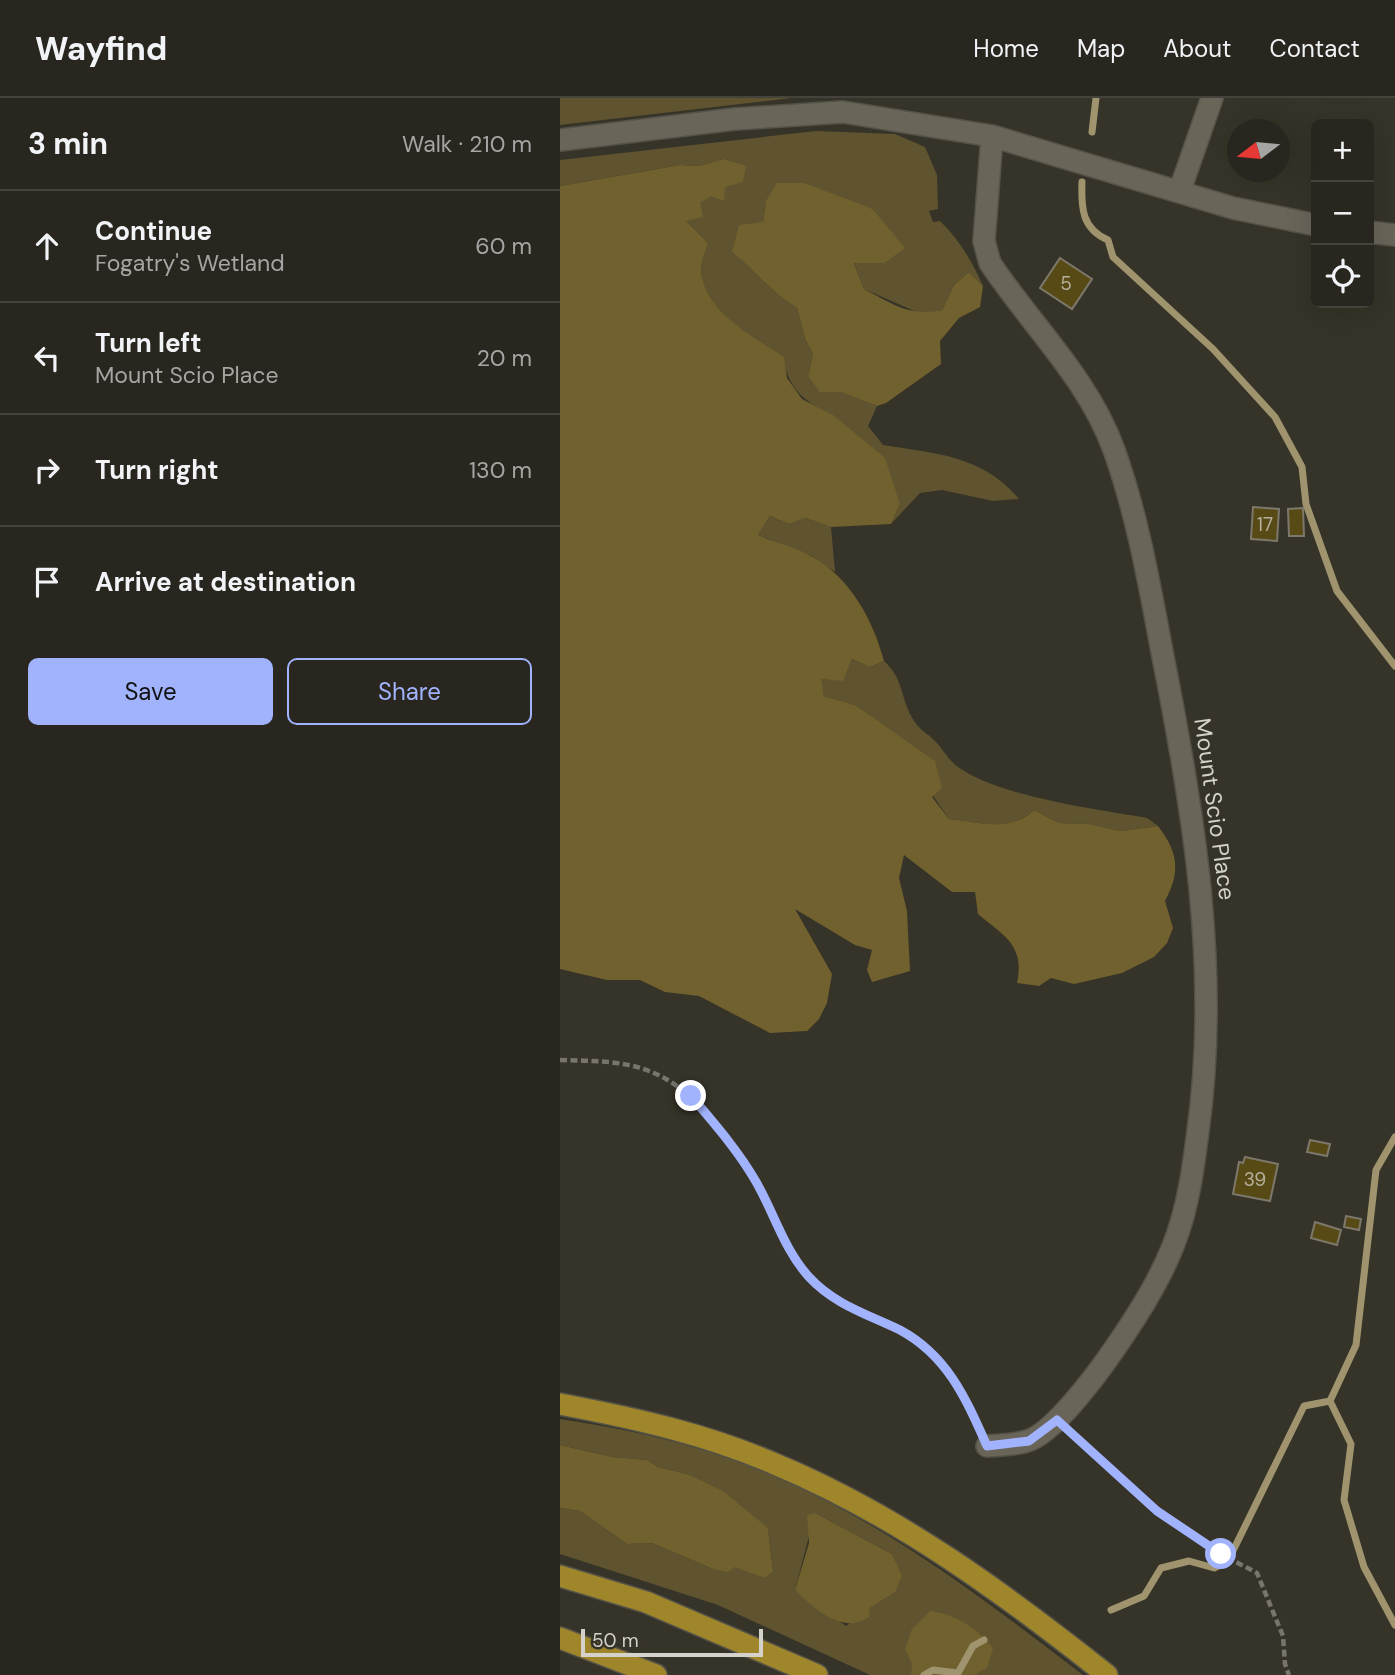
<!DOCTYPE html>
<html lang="en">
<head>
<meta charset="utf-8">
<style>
	:root { --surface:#28261e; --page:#34322b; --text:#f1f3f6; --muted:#a5a5a4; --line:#44433c; --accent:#a1b3fd }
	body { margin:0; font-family:"DM Sans",sans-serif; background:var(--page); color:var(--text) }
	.controls { position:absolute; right:21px; top:21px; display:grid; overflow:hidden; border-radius:10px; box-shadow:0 7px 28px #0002 }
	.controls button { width:63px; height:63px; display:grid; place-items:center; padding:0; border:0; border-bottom:2px solid var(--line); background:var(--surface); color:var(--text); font:35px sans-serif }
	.compass { position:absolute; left:667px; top:21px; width:63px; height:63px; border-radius:50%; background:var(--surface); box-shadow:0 7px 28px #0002; rotate:254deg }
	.scale { position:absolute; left:21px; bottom:18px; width:182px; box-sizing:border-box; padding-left:7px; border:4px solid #d4d2cb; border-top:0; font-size:19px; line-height:24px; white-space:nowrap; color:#d4d2cb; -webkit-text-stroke:5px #363328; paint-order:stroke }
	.stop { position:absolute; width:21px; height:21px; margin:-16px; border:5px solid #a1b3fd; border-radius:50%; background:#fff }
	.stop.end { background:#a1b3fd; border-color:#fff; box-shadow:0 2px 7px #0008 }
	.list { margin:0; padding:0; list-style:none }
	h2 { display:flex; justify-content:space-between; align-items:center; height:91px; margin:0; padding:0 28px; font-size:30px }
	h2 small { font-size:23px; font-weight:400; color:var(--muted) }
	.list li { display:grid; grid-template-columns:46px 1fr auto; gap:21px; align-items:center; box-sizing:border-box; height:112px; padding:0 28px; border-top:2px solid var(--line) }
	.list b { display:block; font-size:26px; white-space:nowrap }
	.list p { margin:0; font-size:23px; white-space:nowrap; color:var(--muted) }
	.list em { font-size:23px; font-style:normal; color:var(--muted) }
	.actions { display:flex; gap:14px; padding:21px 28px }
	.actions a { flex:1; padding:16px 0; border:2px solid var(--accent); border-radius:10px; text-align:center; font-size:24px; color:var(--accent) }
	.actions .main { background:var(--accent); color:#111 }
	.icon { flex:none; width:38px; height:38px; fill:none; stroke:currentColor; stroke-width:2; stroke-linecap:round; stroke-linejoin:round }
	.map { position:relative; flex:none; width:835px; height:1577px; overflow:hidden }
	header { display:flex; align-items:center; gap:42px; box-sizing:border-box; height:98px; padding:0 35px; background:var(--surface); border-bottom:2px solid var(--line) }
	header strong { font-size:33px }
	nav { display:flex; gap:38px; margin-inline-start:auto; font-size:24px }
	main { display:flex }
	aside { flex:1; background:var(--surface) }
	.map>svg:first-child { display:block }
</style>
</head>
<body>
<header>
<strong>Wayfind</strong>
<nav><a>Home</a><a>Map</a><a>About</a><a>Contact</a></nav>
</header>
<main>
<aside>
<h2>3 min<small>Walk · 210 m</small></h2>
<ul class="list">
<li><svg class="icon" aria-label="ahead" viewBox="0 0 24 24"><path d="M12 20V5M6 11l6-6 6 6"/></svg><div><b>Continue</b><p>Fogatry's Wetland</p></div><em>60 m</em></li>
<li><svg class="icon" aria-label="left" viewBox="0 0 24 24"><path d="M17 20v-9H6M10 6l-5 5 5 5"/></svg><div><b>Turn left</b><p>Mount Scio Place</p></div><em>20 m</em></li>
<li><svg class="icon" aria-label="right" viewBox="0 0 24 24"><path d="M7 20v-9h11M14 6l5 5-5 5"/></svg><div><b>Turn right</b></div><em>130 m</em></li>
<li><svg class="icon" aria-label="arrive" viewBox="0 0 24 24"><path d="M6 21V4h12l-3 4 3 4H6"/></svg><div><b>Arrive at destination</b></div></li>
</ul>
<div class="actions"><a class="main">Save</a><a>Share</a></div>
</aside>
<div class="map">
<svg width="835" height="1577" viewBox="0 0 835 1577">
	<rect width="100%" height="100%" fill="#363328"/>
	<!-- green -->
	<path fill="#5f542f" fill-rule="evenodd" d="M0,0H232L0,27Z
		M256,33L335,36L365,49L377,77L378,111L369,113L373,124L380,123C399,141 413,165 423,188L409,174L394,187L382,212L361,216L304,191L294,164L325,165L344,150L313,111L278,100L206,103L203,124L172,154C195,173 212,195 237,210L245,241L253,256L248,278L317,308L308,328L323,347C377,356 422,357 459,401L433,403L382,392L360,395L331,426L340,406C326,385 314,361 298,341C269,304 232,313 223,259C192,238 145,215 141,172C141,164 146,153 148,145L126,123L139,105L151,97L163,61L139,68L120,67L0,88V62Z
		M210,418L229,426L246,420L271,429L275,474L252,458L198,437Z
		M292,561L310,569L324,563C346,583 339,603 357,627C362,633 368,636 373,641C382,649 388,662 398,669C440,699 535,711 587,720L598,728L561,733L529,726L499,725L474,712C448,735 421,724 389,721L330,635L295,607L264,598L260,581L283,582Z
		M0,1321C47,1328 95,1337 140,1351C283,1393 406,1487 523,1577H310L158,1507L0,1456V1410L20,1413L67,1446L92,1445L153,1471L174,1468L204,1480L213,1474L208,1430L127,1376L98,1369L87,1362L53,1359L0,1347ZM255,1415L332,1456L309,1510L286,1528L235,1492Z"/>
	<!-- forest -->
	<path fill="#70612e" d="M163,61L186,68L183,84L165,89L164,103L151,98L140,105L143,119L126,123L148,145C146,153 141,164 141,172C145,215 193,238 224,259L227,280L242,301L273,317L325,360L340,406L331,426L271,429L246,420L229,426L210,418L198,437C216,445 236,449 253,459C291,481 313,522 324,563L310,569L292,561L283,583L261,581L264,598L295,607L375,663L382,690L372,699L389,721C421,724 449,735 474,712L499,725L529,726L561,733L598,728C618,754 621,773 605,803L613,830L607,845L594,859L562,875L514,886L491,880L479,888L457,885C465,847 444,838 418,816L415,794H392L344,757L339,780L347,813L350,873L312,884L307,872L312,852L295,847L235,811L272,876L267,905L259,921L247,933L210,935L139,898L105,894L80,882H47L0,871V88L120,67L139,68Z
		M217,85H244L313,111L345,150L325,165H294L304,191C333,206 349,219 382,212L394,187L409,174L423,188L420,209L399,220L380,243L381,266L326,305L317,308L282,294H260L248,278L253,256L245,241L237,210C212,195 195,173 172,154L179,127L203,124L206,103Z
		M0,1347L53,1359L87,1362L98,1369L127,1376L163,1393L208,1430L213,1474L204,1480L175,1469L168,1474L153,1471L92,1445L67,1446L20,1413L0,1410Z
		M255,1415L332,1456L342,1478L335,1494L309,1510L310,1518C284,1538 256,1512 235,1492L249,1445L247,1417Z
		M370,1513C395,1516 417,1530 433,1550L427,1570L414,1577H351L352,1566L345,1551L352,1531Z"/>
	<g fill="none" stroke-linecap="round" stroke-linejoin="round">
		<!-- stream -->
		<path stroke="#9f946e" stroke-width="7" d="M532,34L536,0
			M522,84C521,110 522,131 548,142L553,159L653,251L715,319L742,369L746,406L777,493L835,568
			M770,1303L796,1247L816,1072L835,1039
			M770,1303L791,1346L784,1402L804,1469L835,1527
			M551,1512L584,1498L601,1470L629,1463L654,1470L668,1463L744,1308L770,1303
			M364,1577L373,1572L398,1575L413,1548L424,1542"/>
	</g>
	<!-- building -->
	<path fill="#584a15" stroke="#7c786b" stroke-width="2" d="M500,160L532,181L512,211L480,190Z
		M693,409L719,411L717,443L691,441Z
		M743,410L744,438H729L728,411Z
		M750,1042L770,1046L767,1058L747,1054Z
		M685,1059L718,1066L710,1103L673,1096L679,1064L683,1065Z
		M786,1118L801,1121L799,1132L784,1129Z
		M755,1124L781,1132L777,1147L751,1140Z"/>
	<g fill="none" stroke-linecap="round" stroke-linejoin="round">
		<defs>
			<path id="minor" d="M0,42L175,21L283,14L432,38L673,110L756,127
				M620,92L652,0
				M809,134L835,137
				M427,1348C440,1347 455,1347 467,1343C493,1336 537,1276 553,1253C580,1214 608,1170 621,1125C630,1095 634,1064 638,1033C660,874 634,715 603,559C590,490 578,419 554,352C528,280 471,227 430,165L424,143L432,38"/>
			<path id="highway" d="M0,1306C74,1320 146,1336 215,1366C337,1417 444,1495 547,1577
				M0,1478L86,1504L257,1577
				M0,1540L96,1577"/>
		</defs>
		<!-- minor casing -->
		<use href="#minor" stroke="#555248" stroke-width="24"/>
		<!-- highway casing -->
		<use href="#highway" stroke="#555248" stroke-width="24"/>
		<!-- path -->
		<path stroke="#78756c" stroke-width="4.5" stroke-dasharray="7 3.5" stroke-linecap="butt" d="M0,962C30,963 61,962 89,973C135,990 171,1041 195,1082C204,1097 209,1115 217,1130C229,1153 245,1176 264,1194C285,1213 316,1219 340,1232C381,1255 400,1289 419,1329
			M512,1335L597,1413L661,1456L697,1475L723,1538L725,1566L729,1577"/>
		<!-- minor -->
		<use href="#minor" stroke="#696559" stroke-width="21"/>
		<!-- highway -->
		<use href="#highway" stroke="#a0862a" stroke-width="21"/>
	</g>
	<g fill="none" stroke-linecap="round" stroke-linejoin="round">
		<!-- route -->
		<path stroke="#a1b3fd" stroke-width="9" d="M131,998C153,1024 177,1051 195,1082C214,1114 223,1150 249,1179C275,1207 307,1216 340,1232C388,1258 406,1301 427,1348L469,1343L497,1322L597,1413L661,1456"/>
	</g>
	<g text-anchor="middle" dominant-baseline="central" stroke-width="6" stroke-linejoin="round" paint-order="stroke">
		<!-- number labels -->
		<g font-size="19" fill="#b5b09e">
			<text x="506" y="185">5</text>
			<text x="705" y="426">17</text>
			<text x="695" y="1081">39</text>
		</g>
		<!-- street labels -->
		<g font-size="23" fill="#d4d2cb" stroke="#363328">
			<text transform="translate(655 711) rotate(82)">Mount Scio Place</text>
		</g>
	</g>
</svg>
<div class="controls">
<button>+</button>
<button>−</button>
<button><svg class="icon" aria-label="locate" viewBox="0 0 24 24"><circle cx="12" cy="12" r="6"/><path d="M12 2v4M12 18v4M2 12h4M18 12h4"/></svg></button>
</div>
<svg class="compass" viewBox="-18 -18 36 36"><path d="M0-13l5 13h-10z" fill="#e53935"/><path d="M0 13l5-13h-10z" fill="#a5a5a4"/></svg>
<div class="scale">50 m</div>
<div class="stop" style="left:661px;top:1456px"></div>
<div class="stop end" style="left:131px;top:998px"></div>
</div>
</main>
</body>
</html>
